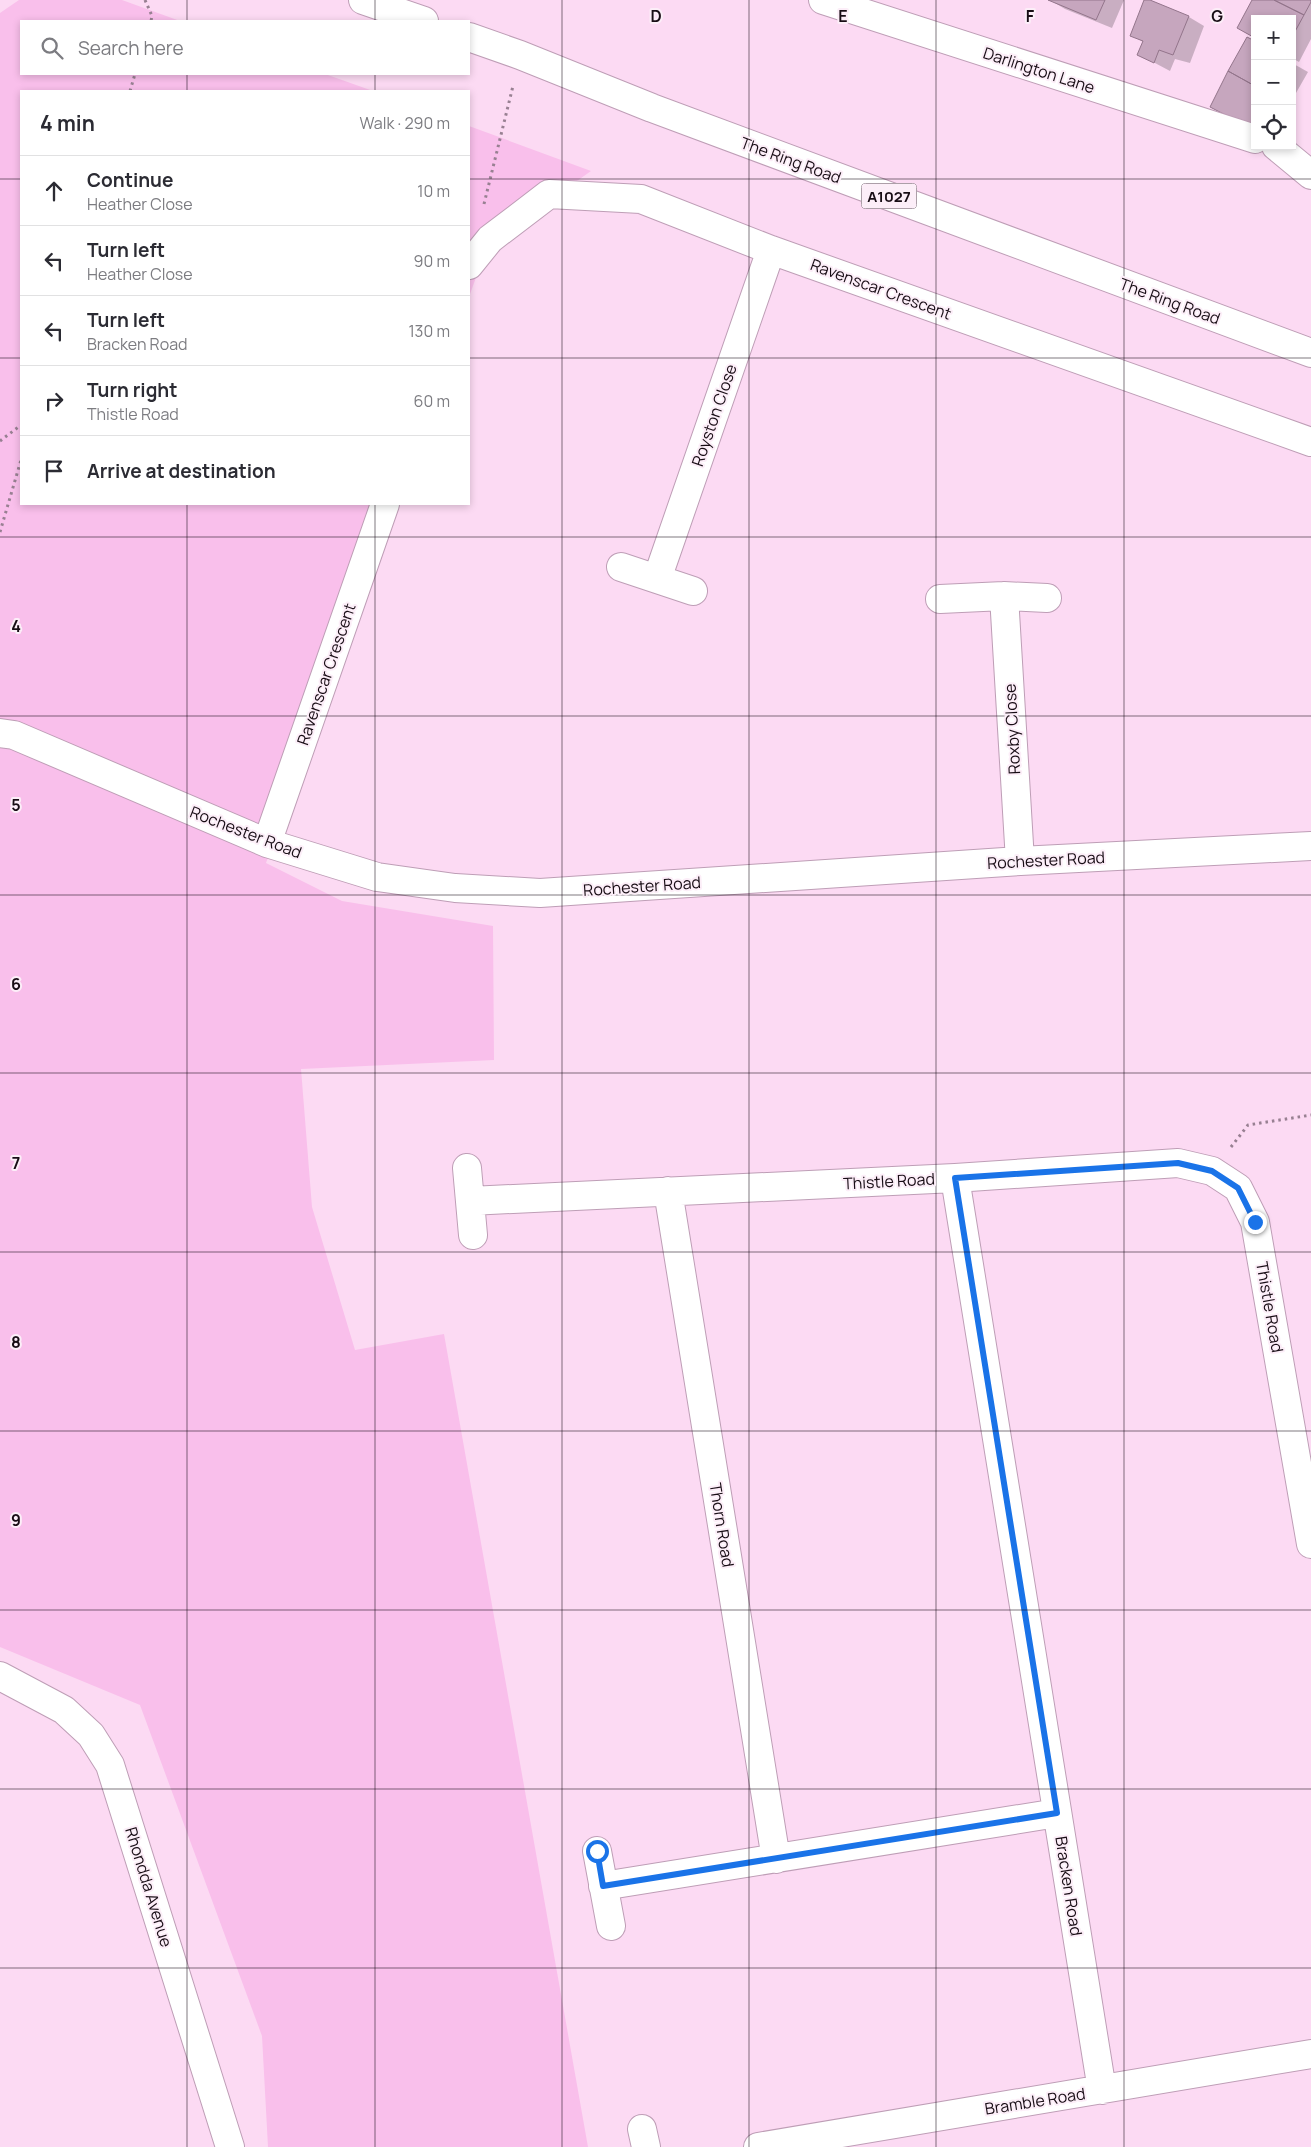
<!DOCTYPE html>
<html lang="en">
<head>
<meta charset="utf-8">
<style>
	:root { --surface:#fff; --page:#f2f2f3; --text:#2b2b33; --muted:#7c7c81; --line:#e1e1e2 }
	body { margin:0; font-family:Manrope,sans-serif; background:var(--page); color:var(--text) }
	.controls { position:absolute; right:15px; top:15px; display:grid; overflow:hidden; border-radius:0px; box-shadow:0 2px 8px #0003 }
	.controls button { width:45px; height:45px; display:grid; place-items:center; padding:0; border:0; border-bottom:1px solid var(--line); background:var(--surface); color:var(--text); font:25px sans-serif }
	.stop { position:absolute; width:15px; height:15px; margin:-11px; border:4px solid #1a73e8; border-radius:50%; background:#fff }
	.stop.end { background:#1a73e8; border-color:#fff; box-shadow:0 1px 5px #0008 }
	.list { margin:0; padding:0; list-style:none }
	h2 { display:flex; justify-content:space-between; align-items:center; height:65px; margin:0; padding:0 20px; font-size:21px }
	h2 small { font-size:16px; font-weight:400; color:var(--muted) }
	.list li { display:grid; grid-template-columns:32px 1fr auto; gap:15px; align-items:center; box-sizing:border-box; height:70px; padding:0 20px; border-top:1px solid var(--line) }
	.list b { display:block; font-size:19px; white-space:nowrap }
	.list p { margin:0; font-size:16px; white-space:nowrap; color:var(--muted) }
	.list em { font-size:16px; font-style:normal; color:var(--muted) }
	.icon { flex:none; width:28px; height:28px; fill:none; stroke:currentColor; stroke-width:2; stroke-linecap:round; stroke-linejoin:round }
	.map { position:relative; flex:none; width:1311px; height:2147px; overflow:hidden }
	.search { position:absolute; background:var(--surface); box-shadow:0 2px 8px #0003; left:20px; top:20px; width:450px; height:55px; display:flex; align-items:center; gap:12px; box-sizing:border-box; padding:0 18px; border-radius:0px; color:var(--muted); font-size:19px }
	.panel { position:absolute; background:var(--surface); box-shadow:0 2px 8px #0003; left:20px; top:90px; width:450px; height:415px; border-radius:0px }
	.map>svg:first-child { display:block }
</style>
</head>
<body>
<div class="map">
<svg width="1311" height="2147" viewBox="0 0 1311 2147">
	<rect width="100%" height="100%" fill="#fcdaf3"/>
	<!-- green -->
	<path fill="#f9bfeb" d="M19,0H122L180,21H21V74H325L373,91H21V504H395L266,863L342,901L493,926L494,1060L301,1069L312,1207L355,1350L444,1334L588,2147H268L262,2036L140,1705L0,1647V13Z
		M469,126L591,171L488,244L469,297Z"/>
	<!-- shadow -->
	<path fill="#0003" d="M1050,0H1124L1112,28L1065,9Z
		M1145,0L1189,17L1204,26L1190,63L1175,59L1170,71L1138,54L1143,42L1131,35Z
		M1254,0H1311V39L1299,62L1292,58V19Z
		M1292,63L1308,72L1292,100Z"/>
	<!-- building -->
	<path fill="#c6a6be" stroke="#93758b" d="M1048,0H1105L1096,20Z
		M1144,0H1150L1189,16L1173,55L1159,50L1154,63L1137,55L1143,41L1130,36Z
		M1252,0H1274L1304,15L1292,37V19H1255V38L1237,28Z
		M1274,0H1311V2L1304,15Z
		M1247,37L1255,41V86L1228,71Z
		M1228,71L1255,86V130L1210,107Z"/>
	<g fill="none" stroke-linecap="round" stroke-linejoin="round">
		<defs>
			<path id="minor" d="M823,0L1255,139
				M1276,146L1311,175
				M469,265L490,239L549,194L641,199L771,250L1311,442
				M621,567L693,591
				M657,579L771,250
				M1004,596L1020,861
				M940,599L1004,596L1047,598
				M0,733L14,735L267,843L377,877L455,888L540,893L1020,861L1311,846
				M267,843L385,504
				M467,1168L473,1235
				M955,1178L1102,2090
				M668,1191L776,1859
				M470,1201L955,1178L1178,1163L1212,1171L1238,1188L1255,1222L1311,1544
				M0,1676L64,1710L91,1735L110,1765L230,2147
				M597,1851L611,1926
				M603,1886L1057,1813
				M642,2129L646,2147
				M758,2147L1311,2054"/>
			<path id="primary" d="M363,0L424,21
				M469,37L520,55L652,108L1311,353"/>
		</defs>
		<!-- minor casing -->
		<use href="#minor" stroke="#be9eb6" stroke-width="30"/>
		<!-- primary casing -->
		<use href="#primary" stroke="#be9eb6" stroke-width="30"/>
		<!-- path -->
		<path stroke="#988092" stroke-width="3" stroke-dasharray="2.5 4" stroke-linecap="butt" d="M145,0L152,16L151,21
			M130,91L135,74
			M484,204L513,86
			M0,441L21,425
			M0,532L21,460
			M1231,1147L1248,1125L1311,1115"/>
		<!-- minor -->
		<use href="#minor" stroke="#fff" stroke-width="28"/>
		<!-- primary -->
		<use href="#primary" stroke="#fff" stroke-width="28"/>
	</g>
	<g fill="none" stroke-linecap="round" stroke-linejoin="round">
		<!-- route -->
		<path stroke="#1a73e8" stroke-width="6" d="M597,1851L603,1886L1057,1813L955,1178L1178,1163L1212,1171L1238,1188L1255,1222"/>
	</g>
	<!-- grid -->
	<path fill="none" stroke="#180d15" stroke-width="1" stroke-opacity="0.55" d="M187,0V21M375,0V21M562,0V2147M749,0V2147M936,0V2147M1124,0V2147M187,74V91M375,74V91M0,179H21M469,179H1311M0,358H21M469,358H1311M187,504V2147M375,504V2147M0,537H1311M0,716H1311M0,895H1311M0,1073H1311M0,1252H1311M0,1431H1311M0,1610H1311M0,1789H1311M0,1968H1311"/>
	<g text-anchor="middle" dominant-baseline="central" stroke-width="4" stroke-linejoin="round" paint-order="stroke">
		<!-- shield labels -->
		<rect fill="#fceef8" stroke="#5c5059" stroke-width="1" x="861.5" y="183.5" width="55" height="25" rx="4"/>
		<g font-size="15" font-weight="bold" fill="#180d15">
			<text x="889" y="196">A1027</text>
		</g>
		<!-- street labels -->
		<g font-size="16" fill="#180d15" stroke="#fceef8">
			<text transform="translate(1039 70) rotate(18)">Darlington Lane</text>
			<text transform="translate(791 160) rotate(20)">The Ring Road</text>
			<text transform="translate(881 289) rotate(20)">Ravenscar Crescent</text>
			<text transform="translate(1170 301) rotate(20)">The Ring Road</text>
			<text transform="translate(714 415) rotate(-71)">Royston Close</text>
			<text transform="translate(326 674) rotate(-71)">Ravenscar Crescent</text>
			<text transform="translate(1012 729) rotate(-93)">Roxby Close</text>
			<text transform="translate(246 832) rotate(21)">Rochester Road</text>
			<text transform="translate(1046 860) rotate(-3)">Rochester Road</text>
			<text transform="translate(642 886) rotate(-4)">Rochester Road</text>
			<text transform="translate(889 1181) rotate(-3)">Thistle Road</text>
			<text transform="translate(1270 1307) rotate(80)">Thistle Road</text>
			<text transform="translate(722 1525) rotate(81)">Thorn Road</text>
			<text transform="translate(1069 1886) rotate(81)">Bracken Road</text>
			<text transform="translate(149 1887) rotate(73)">Rhondda Avenue</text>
			<text transform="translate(1035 2101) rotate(-9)">Bramble Road</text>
		</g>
	</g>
	<g font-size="16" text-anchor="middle" font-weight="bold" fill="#180d15" stroke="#fceef8" stroke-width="4" stroke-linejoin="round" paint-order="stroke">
		<text x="656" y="22">D</text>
		<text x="843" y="22">E</text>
		<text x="1030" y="22">F</text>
		<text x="1217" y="22">G</text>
		<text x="16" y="632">4</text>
		<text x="16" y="811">5</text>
		<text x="16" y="990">6</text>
		<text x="16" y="1169">7</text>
		<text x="16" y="1348">8</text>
		<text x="16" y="1526">9</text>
	</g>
</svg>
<div class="controls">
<button>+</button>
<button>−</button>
<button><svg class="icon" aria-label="locate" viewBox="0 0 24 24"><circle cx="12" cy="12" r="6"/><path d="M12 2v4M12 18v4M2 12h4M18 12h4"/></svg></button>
</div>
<div class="stop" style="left:597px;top:1851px"></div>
<div class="stop end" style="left:1255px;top:1222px"></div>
<div class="search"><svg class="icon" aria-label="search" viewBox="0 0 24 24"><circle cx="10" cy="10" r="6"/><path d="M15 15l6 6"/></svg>Search here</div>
<section class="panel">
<h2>4 min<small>Walk · 290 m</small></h2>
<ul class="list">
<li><svg class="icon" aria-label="ahead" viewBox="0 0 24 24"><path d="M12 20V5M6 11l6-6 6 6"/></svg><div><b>Continue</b><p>Heather Close</p></div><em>10 m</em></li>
<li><svg class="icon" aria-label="left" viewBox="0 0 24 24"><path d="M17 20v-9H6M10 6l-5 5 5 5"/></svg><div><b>Turn left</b><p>Heather Close</p></div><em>90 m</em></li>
<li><svg class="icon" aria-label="left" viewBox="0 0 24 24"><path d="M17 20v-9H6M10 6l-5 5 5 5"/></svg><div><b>Turn left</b><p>Bracken Road</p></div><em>130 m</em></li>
<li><svg class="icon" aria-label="right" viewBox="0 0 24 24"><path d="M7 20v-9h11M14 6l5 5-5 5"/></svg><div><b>Turn right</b><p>Thistle Road</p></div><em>60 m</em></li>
<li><svg class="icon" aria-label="arrive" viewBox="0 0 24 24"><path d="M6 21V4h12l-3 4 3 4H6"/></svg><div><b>Arrive at destination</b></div></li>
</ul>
</section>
</div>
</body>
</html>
